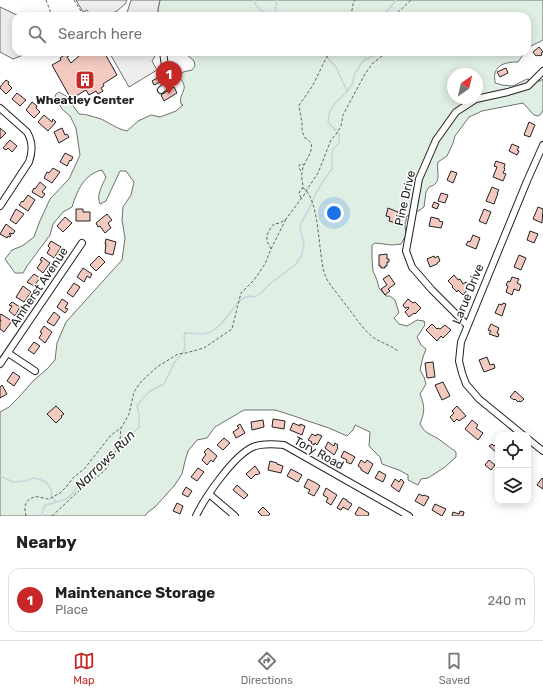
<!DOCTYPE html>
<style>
body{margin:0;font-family:Rubik,sans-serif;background:#f2f2f2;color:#222}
.controls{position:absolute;right:12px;bottom:12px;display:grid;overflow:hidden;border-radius:8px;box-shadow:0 2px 10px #0003}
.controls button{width:36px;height:36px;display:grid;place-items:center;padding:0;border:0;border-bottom:1px solid #e0e0e0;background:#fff;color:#222;font:20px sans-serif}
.compass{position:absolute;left:447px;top:68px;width:36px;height:36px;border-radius:50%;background:#fff;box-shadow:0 2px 10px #0003;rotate:34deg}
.you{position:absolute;left:334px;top:213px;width:14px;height:14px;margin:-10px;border:3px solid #fff;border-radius:50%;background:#1a73e8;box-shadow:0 0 0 6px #1a73e833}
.badge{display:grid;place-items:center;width:26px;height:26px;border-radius:50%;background:#c62828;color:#fff;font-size:13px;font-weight:700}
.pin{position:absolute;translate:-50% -33px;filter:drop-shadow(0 1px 2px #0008)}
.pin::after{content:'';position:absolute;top:21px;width:14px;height:12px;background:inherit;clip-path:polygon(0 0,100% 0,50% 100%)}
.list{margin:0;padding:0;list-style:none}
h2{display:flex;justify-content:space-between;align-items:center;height:52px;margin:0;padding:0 16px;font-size:17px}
h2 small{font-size:13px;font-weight:400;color:#767676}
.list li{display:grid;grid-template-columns:26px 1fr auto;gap:12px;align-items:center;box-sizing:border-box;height:64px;margin:0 8px 8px;padding:0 8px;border:1px solid #e0e0e0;border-radius:12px}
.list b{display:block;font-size:15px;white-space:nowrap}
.list p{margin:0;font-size:13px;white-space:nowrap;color:#767676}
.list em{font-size:13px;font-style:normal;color:#767676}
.icon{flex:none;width:22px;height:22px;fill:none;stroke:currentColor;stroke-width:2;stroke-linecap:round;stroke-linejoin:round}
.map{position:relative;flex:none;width:543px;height:516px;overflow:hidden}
.search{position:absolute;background:#fff;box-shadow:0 2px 10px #0003;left:12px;right:12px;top:12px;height:44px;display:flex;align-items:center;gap:10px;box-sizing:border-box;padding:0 14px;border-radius:12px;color:#767676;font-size:15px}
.sheet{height:124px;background:#fff}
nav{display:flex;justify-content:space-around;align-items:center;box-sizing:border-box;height:56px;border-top:1px solid #e0e0e0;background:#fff;font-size:11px;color:#767676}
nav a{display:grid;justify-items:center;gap:2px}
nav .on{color:#c62828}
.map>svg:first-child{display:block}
</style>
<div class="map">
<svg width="543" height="516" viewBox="0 0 543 516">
<rect width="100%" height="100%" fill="#fff"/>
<g fill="#e0efe3" stroke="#6f6f6f" fill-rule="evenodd">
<path d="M160,0H543V40L529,47L527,49V16H158V9Z"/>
<path d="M184,52H525L518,62C509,62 498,63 495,73C494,76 495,80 495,83L502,85L513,86L527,79L540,81L543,79V110L541,114L538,116L534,115L523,103L482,111L469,117L455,136L453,143L447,156L438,162C436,173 443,183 429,187L426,192L424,207L420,210L407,216L405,225L406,235L401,244L392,245L375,243L372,245V259L373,271L377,280L379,288L386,296H390L395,300L399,313L394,318L399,324L407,326L417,320L424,321L425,325L417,337L421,345L426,349L423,357L420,370L424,377L426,384L420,394C425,407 425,411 420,424C424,432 429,434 437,438C443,442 449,447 456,452V457L445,467L428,478L421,479L418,485L408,480V475L399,470L382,464L380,457L369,446L370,432L355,425L353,430L347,436L329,428L308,421L294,416L275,410H244L215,427L207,438L197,440L188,451L185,461L182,474L174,486L155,507L147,513L145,516H0V412L9,407L19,397L33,381L47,369L55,360L57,343L66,322L122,260L125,238L122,220L123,207L131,195L134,182L126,171H120L106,201L100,204C96,195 102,186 106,177L102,170C84,174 77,191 72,207L63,212L53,224L50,235L27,266L23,273H15L5,259L12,250L22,246L34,237L39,223L50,199L69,179L80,155L76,128L70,116L62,109L55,97L56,94L59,92L66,96L79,114C86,114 94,117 101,119C110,123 117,129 127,131L138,121L151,115L160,117L176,111L183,105L181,104C178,92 191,90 179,77L183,72L192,70L195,66L194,61ZM453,74H477V98H453Z"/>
</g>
<g fill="#ededed" stroke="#6f6f6f">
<path d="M76,0H127L125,4L117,11L105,16H91L87,10L83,12Z"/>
<path d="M131,0H160L158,9V16H126Z"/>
<path d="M0,7L19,16H16V52H31L13,59L0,52Z"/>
<path d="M109,52H157L155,56L152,61L157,70L129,87Z"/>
</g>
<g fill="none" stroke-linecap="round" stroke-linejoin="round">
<g stroke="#c7d3dd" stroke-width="1.5">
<path d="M254,0C254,1 256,6 257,6C259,10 270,17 274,13C277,10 276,4 277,0"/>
<path d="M227,15L238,16"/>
<path d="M383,16L396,0"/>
<path d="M317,52L325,55L336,67L347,91"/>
<path d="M0,476L13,482L25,481L33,478L39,479L46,482L51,489L52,497L56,502"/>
<path d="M42,516L43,510L45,505C62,500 72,501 80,481L90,476L95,469L103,462L108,455L119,445L129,437L139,427V414L137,406L142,399L150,391L164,384L174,363L184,351L185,346L184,335L185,333L204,334L211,332L222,323L239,301L244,298L249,296L255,297L262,292L270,284L296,264L302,254L304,243L300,229L301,223L308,211L316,193L324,180L332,169V155L333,149L339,143V134L328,122L330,110L337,101L346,93L353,83L354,75L361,64L364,60L376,55L378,52"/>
</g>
</g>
<g fill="#f3c9c0" stroke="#222">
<path d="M539,47L543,52L541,53L542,55L539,56L538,55L536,56L533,52Z"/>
<path d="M69,52H75L67,57L71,63L79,56L76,52H104L117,75L103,84L104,86L101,88L103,91L98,94L96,91L89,95L86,90L71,99L52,65L61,60L60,58Z"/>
<path d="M506,68L508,73L500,77L497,72Z"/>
<path d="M159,77L162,81L154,85L152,81Z"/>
<path d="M6,80L9,82L8,84L12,88L6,94L0,88V87Z"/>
<path d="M174,87L177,93L164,101L161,95Z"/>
<path d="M17,93L26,100L20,106L12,99Z"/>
<path d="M32,102L37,106L36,108L40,112L34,118L26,110Z"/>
<path d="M44,115L52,122L53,119L56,122L48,131L38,122Z"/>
<path d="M529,122L535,125L530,137L524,135Z"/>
<path d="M0,128L6,133L0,139Z"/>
<path d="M62,128L65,135L67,134L69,137L59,143L54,132Z"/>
<path d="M10,140L17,146L12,152L8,148L6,150L3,148Z"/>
<path d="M512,144L519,147L517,150L519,151L517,155L509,151Z"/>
<path d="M65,153L73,157L71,161L70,160L67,166L60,162Z"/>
<path d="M496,161L505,164L504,168L505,169L503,173L506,174L503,181L493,177L497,167L494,166Z"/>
<path d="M53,168L60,172L52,183L44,178L47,172L49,173Z"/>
<path d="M451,171L457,173L453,183L447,180Z"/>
<path d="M40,182L46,187L42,192L45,194L42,198L32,192L34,188L35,189Z"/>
<path d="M492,187L499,190L497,193H498L494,204L486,201Z"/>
<path d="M441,193L448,195L445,203L438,201Z"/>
<path d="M28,195L35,200L28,211L19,205L22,201L23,202Z"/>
<path d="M434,202L439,204L437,209L432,207Z"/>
<path d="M538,207L543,209L542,223L533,219Z"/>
<path d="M388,208L398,212L397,214L398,215L396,223L389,221L390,217L386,216Z"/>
<path d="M16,209L24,214L16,224L10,220Z"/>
<path d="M76,209H83V212H90V221H76Z"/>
<path d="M484,209L491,212L486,224L479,221Z"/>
<path d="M107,214L112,220L108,223L111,228L105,233L100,226L98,227L96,223Z"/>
<path d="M65,217L72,223L63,232L57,226Z"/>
<path d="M431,217L439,219V221L443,222L441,228L429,226Z"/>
<path d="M6,224L15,231L13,234L10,233L9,234L11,235L10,237L8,236L7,238L0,234Z"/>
<path d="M530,231L538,234L534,243L527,240Z"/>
<path d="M473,235L480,238L476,249L466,245L468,241L470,242Z"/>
<path d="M106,239L116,242L113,255L105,253L106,244H105Z"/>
<path d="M51,241L61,247L54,258L47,253L50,248L48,246Z"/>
<path d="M387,254V259H389V262H387V266H385V268H381V266H379V255Z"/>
<path d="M519,255L526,258L521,270L514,267Z"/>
<path d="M99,256L105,262L96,271L90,265Z"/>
<path d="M434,256L435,258L438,256L440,261L437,263V264L430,267L427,259Z"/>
<path d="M42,257L50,263L43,273L37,268L42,261L40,260Z"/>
<path d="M83,268L92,274L90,278L87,276L84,282L77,277Z"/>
<path d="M34,274L40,278L34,286L27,282Z"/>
<path d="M389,275L395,284L388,289L390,291L385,295L381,289L387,285L383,279Z"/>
<path d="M454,275L458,280L460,279L463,284L466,282L469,286L467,288L468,289L463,295L458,290L457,292L452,287L453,286L448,281Z"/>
<path d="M512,277L519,279L517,283L521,285L519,291L514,289L512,295L506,292L508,286L506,285L508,281L510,282Z"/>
<path d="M74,283L80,287L73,297L67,293Z"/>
<path d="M23,286L31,292L24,302L16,297Z"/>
<path d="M62,299L68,303L65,308L68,309L65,313L57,307Z"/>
<path d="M408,299L413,303L415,302L421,308L415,314L414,313L409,317L405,312L409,308L408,307L407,308H405L403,305Z"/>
<path d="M12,302L20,307L15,316L9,311L12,306L9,305Z"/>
<path d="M503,303L506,304L502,316L495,313L499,304L502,305Z"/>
<path d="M54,312L60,317L54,326L47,322Z"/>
<path d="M1,314L12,321L4,332L0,329V322L1,320H0V315Z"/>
<path d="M432,324L437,329L438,328L440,329L445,325L451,330L443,338L441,336L437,341L426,330Z"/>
<path d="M491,324L499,328L497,333L499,334L498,337L489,334L491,331L488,330Z"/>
<path d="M44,326L52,332L45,343L39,338L42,333L40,332Z"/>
<path d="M34,342L40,346L34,354L28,350Z"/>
<path d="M487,357L490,365L494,364L495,368L484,372L479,360Z"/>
<path d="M433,362L435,377L427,378L425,363Z"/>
<path d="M13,372L20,377L14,386L7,381Z"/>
<path d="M443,382L450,396L442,400L435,385Z"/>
<path d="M2,385L7,394L0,398V387Z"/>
<path d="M515,391L524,399L521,402L519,401L518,402L515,399L514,400L510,397Z"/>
<path d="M56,406L64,414L61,416L62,417L56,423L47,414Z"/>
<path d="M457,406L466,416L459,421L457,419L454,422L450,417L454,413L452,411Z"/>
<path d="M273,419L285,421L284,429L272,427Z"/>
<path d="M263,420L264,427L252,430L251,422Z"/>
<path d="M472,420L478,425L476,428L483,433L478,440L465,429Z"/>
<path d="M293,423L300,426V424L305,426L302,435L290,430Z"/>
<path d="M240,424L245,433L236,438L233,432L239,428L237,426Z"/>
<path d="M312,434L316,436L317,434L322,436L317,445L315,443L314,445L311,443L312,442L308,440Z"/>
<path d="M224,438L230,443L223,450L217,445Z"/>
<path d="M328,442L334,446L335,443L338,445L337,447L338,448L334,455L325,448Z"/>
<path d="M492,444L494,446L496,444L498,445V454L489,446Z"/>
<path d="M208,448L217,456L213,462L211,460L207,465L202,460L206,454L204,452Z"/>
<path d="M344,451L355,457L351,464L346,462L347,460L341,457Z"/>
<path d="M361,460L365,463L367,460L373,464L368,474L361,470V468L358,466Z"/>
<path d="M489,460L495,465L491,470L485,465Z"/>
<path d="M270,461L277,463V464L283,466L281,473L268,470Z"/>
<path d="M255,466L260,473L257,475L256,474L251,479L246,474Z"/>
<path d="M198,468L204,472L197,481L191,477Z"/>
<path d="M291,469L302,475L298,482L287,476Z"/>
<path d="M379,471L386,475L383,482L375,478Z"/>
<path d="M542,478L543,479V489L537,485Z"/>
<path d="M308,479L316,483L320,486L314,496L308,493L310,490L304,487Z"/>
<path d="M395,479L399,482L401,479L404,482L399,492L391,486Z"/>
<path d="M237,485L248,495L244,499L233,490Z"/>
<path d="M186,487L192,491L188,497L182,494Z"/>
<path d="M326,488L337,495L331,505L326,502L328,498L323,495Z"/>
<path d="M419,494L423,496L424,495L429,497L424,506L415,501Z"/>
<path d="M343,498L347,500V501L352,504L348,510L343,507L341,510L337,508Z"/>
<path d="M177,503L183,506L180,514L173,511Z"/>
<path d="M435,504L446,509L442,516L432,510Z"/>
<path d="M263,507L270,514L268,516H262L258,512Z"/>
<path d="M359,507L369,513L368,516H358L355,514Z"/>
<path d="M460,511L464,512L463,516H452L453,512L459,514Z"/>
</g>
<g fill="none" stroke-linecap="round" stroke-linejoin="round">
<g stroke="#222" stroke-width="8">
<g id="minor">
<path d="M161,90L169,83L170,77L165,66L163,52"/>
<path d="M0,108L27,132C33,142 33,151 29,162L0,206"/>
<path d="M467,325L432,290L412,267L406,251L419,179L436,140L456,112L476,99L508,92L528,86L543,71"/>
<path d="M8,353L35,371"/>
<path d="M0,364L82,243"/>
<path d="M523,435L479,399L466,384L462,373L459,361L461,342L527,181L543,145"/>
<path d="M528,439L543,451"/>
<path d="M209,494L235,516"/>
<path d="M196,516C205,497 234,455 253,447C262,443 274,444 284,445L409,516"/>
</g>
</g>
<g stroke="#646464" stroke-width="1" stroke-dasharray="3 2" stroke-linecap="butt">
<path d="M46,0L52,16"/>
<path d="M74,0L84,16"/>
<path d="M351,16L353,4L355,0"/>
<path d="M394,16L411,0"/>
<path d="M301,171L300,170L299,166L300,164H302L304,165"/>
<path d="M303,188C320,198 318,256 325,275C328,283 334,289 339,296C345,304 351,311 357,320C362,326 367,333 374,338C382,343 390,345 398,351"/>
<path d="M301,198L299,193L301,189L303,188C303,183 301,177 302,172C303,160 321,146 305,138L302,131V123L299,105C305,97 311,89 315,81C320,71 324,61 330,52"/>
<path d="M271,249L286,219"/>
<path d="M26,516C24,508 24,499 35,497C39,496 45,499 49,499L60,493L67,486L73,478L85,468L111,435L121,428L123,425L129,414L134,392L140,383L145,378L157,367L178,354L186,353L204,348L232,329L241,293L254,280L265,264L271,249L267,241V235L270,229L274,224L280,223L286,219L304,195L308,188L318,173L331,140L337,133L341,126L343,115L365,74L373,63L382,56L385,52"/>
<path d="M52,516L83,487L97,477L106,469L118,447L120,440L121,428"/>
</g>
<use href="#minor" stroke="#fff" stroke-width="6"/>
</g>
<defs>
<g id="building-square" transform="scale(1)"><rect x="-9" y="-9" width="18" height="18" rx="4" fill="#c62828" stroke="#fff"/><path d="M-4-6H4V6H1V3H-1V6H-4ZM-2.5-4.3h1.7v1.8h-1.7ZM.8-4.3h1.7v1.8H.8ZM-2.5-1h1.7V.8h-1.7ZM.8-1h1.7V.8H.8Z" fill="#fff"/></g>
</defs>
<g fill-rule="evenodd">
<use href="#building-square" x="85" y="80"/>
</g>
<g text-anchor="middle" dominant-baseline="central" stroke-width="3" stroke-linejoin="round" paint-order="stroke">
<g font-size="12" font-weight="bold" fill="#222" stroke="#fff">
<text x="85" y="100">Wheatley Center</text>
</g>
<g font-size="12" fill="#222" stroke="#fff">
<text transform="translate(405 198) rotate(-77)">Pine Drive</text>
<text transform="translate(39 287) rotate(-56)">Amherst Avenue</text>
<text transform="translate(468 294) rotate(-68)">Larue Drive</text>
<text transform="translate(319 453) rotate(29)">Tory Road</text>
</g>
<g font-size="13" font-style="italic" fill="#222" stroke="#fff">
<text transform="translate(105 460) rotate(-45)">Narrows Run</text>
</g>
</g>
</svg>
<div class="controls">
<button><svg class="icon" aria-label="locate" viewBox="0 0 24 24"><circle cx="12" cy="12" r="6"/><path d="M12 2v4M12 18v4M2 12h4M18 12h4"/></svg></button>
<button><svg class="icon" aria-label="layers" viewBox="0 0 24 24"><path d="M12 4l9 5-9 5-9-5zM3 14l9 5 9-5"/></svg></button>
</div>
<svg class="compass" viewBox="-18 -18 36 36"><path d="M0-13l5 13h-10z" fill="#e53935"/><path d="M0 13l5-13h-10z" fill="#767676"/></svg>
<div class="you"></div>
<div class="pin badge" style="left:169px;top:94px">1</div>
<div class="search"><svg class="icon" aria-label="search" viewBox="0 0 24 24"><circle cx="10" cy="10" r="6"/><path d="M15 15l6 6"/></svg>Search here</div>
</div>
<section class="sheet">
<h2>Nearby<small></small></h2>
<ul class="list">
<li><span class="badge">1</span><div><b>Maintenance Storage</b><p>Place</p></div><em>240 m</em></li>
</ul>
</section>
<nav>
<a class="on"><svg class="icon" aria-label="map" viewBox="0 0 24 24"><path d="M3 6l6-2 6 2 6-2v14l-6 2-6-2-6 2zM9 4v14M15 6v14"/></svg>Map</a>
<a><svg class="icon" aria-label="directions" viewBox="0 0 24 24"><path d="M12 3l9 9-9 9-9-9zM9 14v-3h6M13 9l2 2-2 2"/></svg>Directions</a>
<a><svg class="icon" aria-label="saved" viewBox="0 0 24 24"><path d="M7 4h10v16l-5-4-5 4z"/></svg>Saved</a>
</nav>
